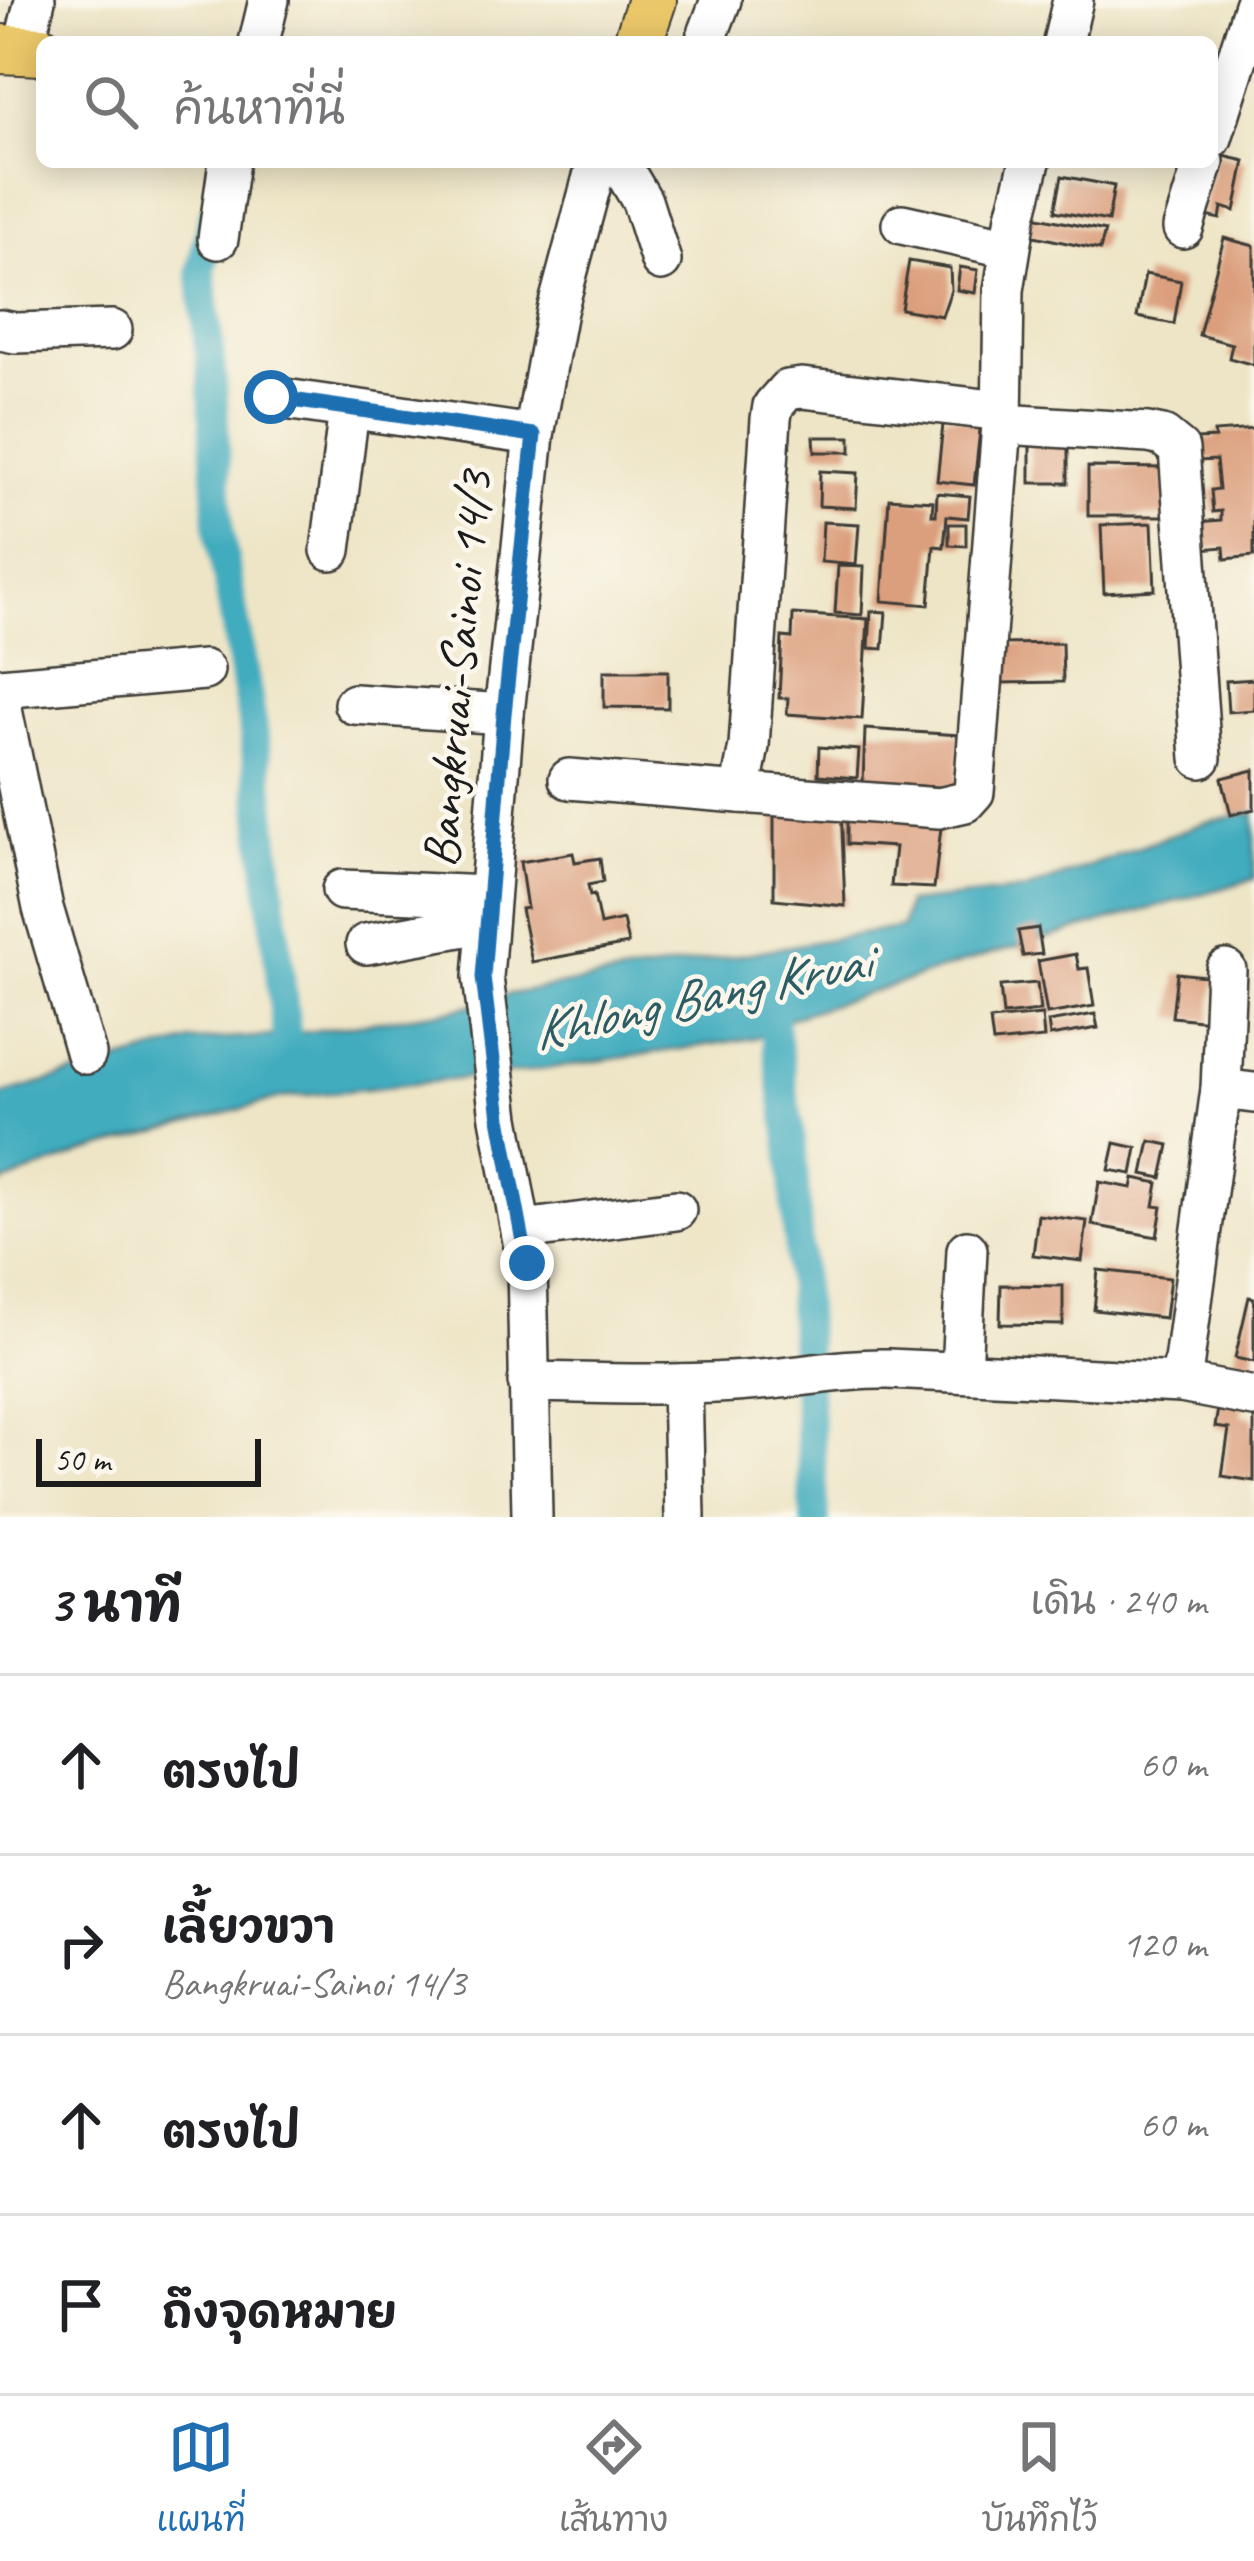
<!DOCTYPE html>
<html lang="th">
<meta charset="utf-8">
<style>
body{margin:0;font-family:Caveat,"Playpen Sans Thai",sans-serif;background:#f6f6f6;color:#202124}
.scale{position:absolute;left:36px;bottom:30px;width:225px;box-sizing:border-box;padding-left:12px;border:6px solid #1c1c1c;border-top:0;font-size:33px;line-height:42px;white-space:nowrap;color:#1c1c1c;-webkit-text-stroke:9px #fbf7ec;paint-order:stroke}
.stop{position:absolute;width:36px;height:36px;margin:-27px;border:9px solid #1f6fb2;border-radius:50%;background:#fff}
.stop.end{background:#1f6fb2;border-color:#fff;box-shadow:0 3px 12px #0008}
.list{margin:0;padding:0;list-style:none}
h2{display:flex;justify-content:space-between;align-items:center;height:156px;margin:0;padding:0 48px;font-size:51px}
h2 small{font-size:39px;font-weight:400;color:#757577}
.list li{display:grid;grid-template-columns:78px 1fr auto;gap:36px;align-items:center;box-sizing:border-box;height:180px;padding:0 48px;border-top:3px solid #e0e0e0}
.list b{display:block;font-size:45px;white-space:nowrap}
.list p{margin:0;font-size:39px;white-space:nowrap;color:#757577}
.list em{font-size:39px;font-style:normal;color:#757577}
.icon{flex:none;width:66px;height:66px;fill:none;stroke:currentColor;stroke-width:2;stroke-linecap:round;stroke-linejoin:round}
.map{position:relative;flex:none;width:1254px;height:1517px;overflow:hidden}
.search{position:absolute;background:#fff;box-shadow:0 6px 30px #0003;left:36px;right:36px;top:36px;height:132px;display:flex;align-items:center;gap:30px;box-sizing:border-box;padding:0 42px;border-radius:18px;color:#757577;font-size:45px}
.sheet{height:876px;background:#fff}
nav{display:flex;justify-content:space-around;align-items:center;box-sizing:border-box;height:168px;border-top:3px solid #e0e0e0;background:#fff;font-size:33px;color:#757577}
nav a{display:grid;justify-items:center;gap:6px}
nav .on{color:#1f6fb2}
.map>svg:first-child{display:block}
</style>
<div class="map">
<svg width="1254" height="1517" viewBox="0 0 1254 1517">
<rect width="100%" height="100%" fill="#fbf7ec"/>
<filter id="ink" filterUnits="userSpaceOnUse"><feTurbulence type="fractalNoise" baseFrequency=".00833" numOctaves="2"/><feDisplacementMap in="SourceGraphic" scale="24" xChannelSelector="R" yChannelSelector="G"/><feConvolveMatrix kernelMatrix="1 2 1 2 8 2 1 2 1" color-interpolation-filters="sRGB"/></filter>
<filter id="wash" filterUnits="userSpaceOnUse"><feTurbulence type="fractalNoise" baseFrequency=".004" numOctaves="4" result="noise"/><feDisplacementMap in="SourceGraphic" scale="48" xChannelSelector="R" yChannelSelector="G"/><feGaussianBlur stdDeviation="2.7" result="paint"/><feColorMatrix in="noise" values="0 0 0 0 0 0 0 0 0 0 0 0 0 0 0 0 0 1.4 0 .05"/><feComposite in="paint" operator="in"/></filter>
<g filter="url(#wash)">
<rect width="100%" height="100%" fill="#eee5c6"/>
<path fill="#40acbe" stroke="#2e646d" stroke-width="3" d="M1254,812V879L984,956L793,1017L755,1038L524,1072L281,1098L82,1153L0,1184V1095L191,1041L286,1035L453,1010L510,994L902,927L907,903L1026,890L1203,823Z"/>
<g fill="none" stroke-linecap="round" stroke-linejoin="round">
<g stroke="#40acbe" stroke-width="30">
<path d="M213,216L201,270L212,378L219,530L253,727L290,1067"/>
<path d="M769,993L792,1148L815,1517"/>
</g>
</g>
<g id="blocks">
<g fill="#db9f7d">
<path d="M1215,154L1245,161L1235,211L1222,207L1220,219L1202,215Z"/>
<path d="M1062,176L1114,186L1108,221L1055,211Z"/>
<path d="M1029,215L1105,231L1100,250L1025,234Z"/>
<path d="M1224,238L1254,246V365L1229,358L1232,344L1199,335Z"/>
<path d="M909,261L950,268L951,290L942,316L901,309Z"/>
<path d="M960,267L978,270L975,293L957,290Z"/>
<path d="M1145,274L1181,281L1174,324L1137,317Z"/>
<path d="M944,415L981,421L974,485L937,481Z"/>
<path d="M1254,429V556L1225,559L1224,547L1201,549L1198,522L1221,520V511L1213,512L1211,490L1219,489L1216,460L1198,461L1197,439L1215,438L1214,432Z"/>
<rect x="1030" y="433" width="38" height="50"/>
<path d="M814,437H851V452H815Z"/>
<path d="M1088,467L1166,468V516H1088Z"/>
<path d="M820,471L858,473L856,508L819,506Z"/>
<path d="M937,493L970,496L968,518L947,516L944,547L934,546L929,605L882,601L889,498L933,501L932,515H936Z"/>
<path d="M823,522L859,524L856,565L821,562Z"/>
<path d="M1152,523L1155,590L1104,593L1101,525Z"/>
<path d="M949,524H966V546L949,545Z"/>
<path d="M838,566L864,567L862,615L835,613Z"/>
<path d="M871,611L886,612L883,649L869,648Z"/>
<path d="M793,614L868,619L862,719L787,714L788,698H779L782,637L792,638Z"/>
<path d="M1062,643L1063,682L997,683L996,644Z"/>
<path d="M604,671H668V708L604,707Z"/>
<path d="M1254,679V710L1228,712L1226,681Z"/>
<path d="M865,729L960,735L957,788L863,783Z"/>
<path d="M819,747L859,750L857,778L818,775Z"/>
<path d="M1254,770V809L1231,815L1222,778Z"/>
<path d="M774,800L841,805L845,906L774,899Z"/>
<path d="M847,805L943,810L934,888L891,886L895,847L847,844Z"/>
<path d="M573,853L575,862L600,858L603,882L588,885L590,896L594,895L600,925L623,920L628,944L532,962L521,909L527,908L520,862Z"/>
<path d="M1038,928L1042,954L1023,956L1018,931Z"/>
<path d="M1076,954L1079,969L1088,968L1094,1006L1047,1014L1038,961Z"/>
<path d="M1177,973L1215,977L1210,1021L1172,1017Z"/>
<path d="M1037,983L1040,1011L1003,1015L1000,986Z"/>
<path d="M1095,1014L1098,1028L1050,1036L1048,1022Z"/>
<path d="M1042,1015L1044,1038L993,1043L990,1020Z"/>
<path d="M1150,1141L1169,1145L1162,1178L1143,1174Z"/>
<path d="M1115,1143L1137,1148L1132,1174L1109,1170Z"/>
<path d="M1134,1178L1158,1183L1154,1206L1162,1207L1157,1237L1092,1225L1099,1182L1132,1188Z"/>
<path d="M1038,1215L1087,1221L1082,1261L1033,1255Z"/>
<path d="M1098,1270L1170,1278L1165,1318L1094,1310Z"/>
<path d="M1001,1285L1063,1286V1325L1000,1324Z"/>
<path d="M1249,1297L1254,1298V1362L1235,1358Z"/>
<path d="M1219,1402L1243,1405L1242,1415L1254,1417V1481L1222,1476L1229,1429L1215,1427Z"/>
</g>
</g>
</g>
<g filter="url(#ink)">
<use href="#blocks" fill-opacity="0" stroke="#3c3a36" stroke-width="3"/>
<g fill="none" stroke-linecap="round" stroke-linejoin="round">
<g stroke="#3c3a36" stroke-width="44">
<g id="minor">
<path d="M259,42L269,0"/>
<path d="M705,42L721,0"/>
<path d="M1063,42L1073,0"/>
<path d="M23,50L35,0"/>
<path d="M1212,138L1254,5"/>
<path d="M619,162L642,201L661,261"/>
<path d="M902,224L1010,248"/>
<path d="M1183,228L1204,162"/>
<path d="M218,239L229,162"/>
<path d="M0,330L16,333L112,330"/>
<path d="M271,397L534,435"/>
<path d="M1002,424L1148,433L1163,436L1179,449L1201,758"/>
<path d="M331,550L349,410"/>
<path d="M0,688L204,670"/>
<path d="M0,700L43,908L86,1054"/>
<path d="M354,704L504,714"/>
<path d="M569,779L740,793L749,746L771,419L773,406L787,390L802,388L1002,411"/>
<path d="M740,793L939,808L965,802L974,792L1002,424L1004,290L1016,216L1030,162"/>
<path d="M342,890L489,896"/>
<path d="M366,944L487,922"/>
<path d="M1221,1089L1226,970"/>
<path d="M523,1230L676,1210"/>
<path d="M961,1372L967,1250"/>
<path d="M528,1382C604,1383 682,1387 759,1380C803,1377 843,1368 888,1369L1181,1383L1254,1397"/>
<path d="M1181,1383L1221,1089L1254,1093"/>
<path d="M682,1384L685,1517"/>
<path d="M532,1517L527,1263L500,1118L483,977L504,714L534,435L557,311L597,162"/>
</g>
</g>
<g stroke="#3c3a36" stroke-width="52">
<g id="major">
<path d="M638,42L652,0"/>
<path d="M0,49L42,51"/>
</g>
</g>
<use href="#minor" stroke="#fff" stroke-width="39"/>
<use href="#major" stroke="#eac769" stroke-width="48"/>
</g>
</g>
<g fill="none" stroke-linecap="round" stroke-linejoin="round" filter="url(#ink)">
<path stroke="#1f6fb2" stroke-width="15" d="M271,397L534,435L504,714L483,977L500,1118L527,1263"/>
</g>
<g text-anchor="middle" dominant-baseline="central" stroke-width="9" stroke-linejoin="round" paint-order="stroke">
<g font-size="51" fill="#1c1c1c" stroke="#fbf7ec">
<text transform="translate(457 669) rotate(-85)">Bangkruai-Sainoi 14/3</text>
</g>
<g font-size="54" font-style="italic" fill="#2c5d65" stroke="#fbf7ec">
<text transform="translate(701 996) rotate(-12)">Khlong Bang Kruai</text>
</g>
</g>
</svg>
<div class="scale">50 m</div>
<div class="stop" style="left:271px;top:397px"></div>
<div class="stop end" style="left:527px;top:1263px"></div>
<div class="search"><svg class="icon" aria-label="search" viewBox="0 0 24 24"><circle cx="10" cy="10" r="6"/><path d="M15 15l6 6"/></svg>ค้นหาที่นี่</div>
</div>
<section class="sheet">
<h2>3 นาที<small>เดิน · 240 m</small></h2>
<ul class="list">
<li><svg class="icon" aria-label="ahead" viewBox="0 0 24 24"><path d="M12 20V5M6 11l6-6 6 6"/></svg><div><b>ตรงไป</b></div><em>60 m</em></li>
<li><svg class="icon" aria-label="right" viewBox="0 0 24 24"><path d="M7 20v-9h11M14 6l5 5-5 5"/></svg><div><b>เลี้ยวขวา</b><p>Bangkruai-Sainoi 14/3</p></div><em>120 m</em></li>
<li><svg class="icon" aria-label="ahead" viewBox="0 0 24 24"><path d="M12 20V5M6 11l6-6 6 6"/></svg><div><b>ตรงไป</b></div><em>60 m</em></li>
<li><svg class="icon" aria-label="arrive" viewBox="0 0 24 24"><path d="M6 21V4h12l-3 4 3 4H6"/></svg><div><b>ถึงจุดหมาย</b></div></li>
</ul>
</section>
<nav>
<a class="on"><svg class="icon" aria-label="map" viewBox="0 0 24 24"><path d="M3 6l6-2 6 2 6-2v14l-6 2-6-2-6 2zM9 4v14M15 6v14"/></svg>แผนที่</a>
<a><svg class="icon" aria-label="directions" viewBox="0 0 24 24"><path d="M12 3l9 9-9 9-9-9zM9 14v-3h6M13 9l2 2-2 2"/></svg>เส้นทาง</a>
<a><svg class="icon" aria-label="saved" viewBox="0 0 24 24"><path d="M7 4h10v16l-5-4-5 4z"/></svg>บันทึกไว้</a>
</nav>
